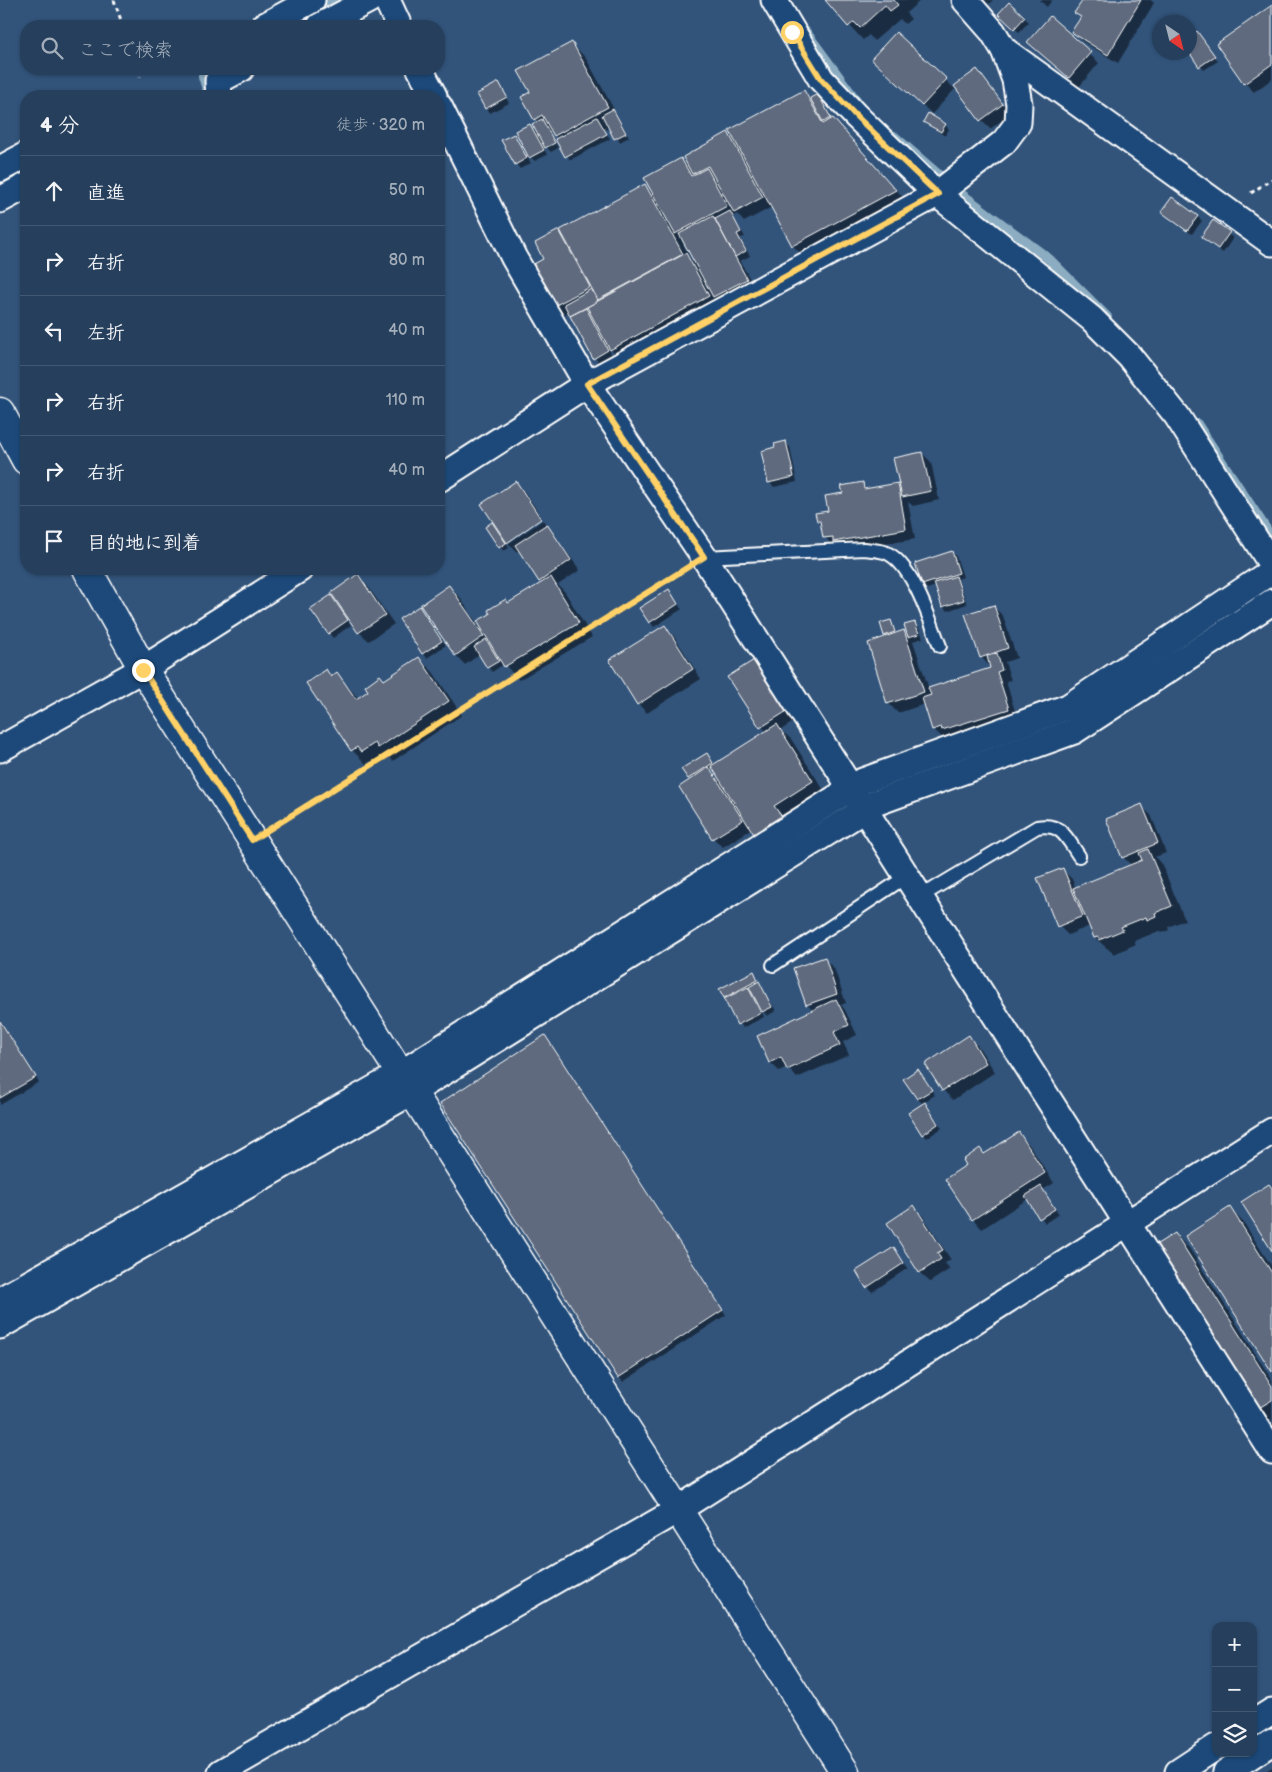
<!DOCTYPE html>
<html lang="ja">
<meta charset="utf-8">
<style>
body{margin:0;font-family:"Balsamiq Sans","Klee One",sans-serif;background:#324a65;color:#f1f3f6}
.controls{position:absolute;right:15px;bottom:15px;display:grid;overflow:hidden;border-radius:10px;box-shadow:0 1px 4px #0004}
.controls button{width:45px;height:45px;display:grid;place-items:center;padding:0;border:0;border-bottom:1px solid #425872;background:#263f5c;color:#f1f3f6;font:25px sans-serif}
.compass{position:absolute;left:1152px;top:15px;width:45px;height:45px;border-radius:50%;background:#263f5c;box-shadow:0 1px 4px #0004;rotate:145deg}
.stop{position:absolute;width:15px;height:15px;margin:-11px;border:4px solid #ffd166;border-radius:50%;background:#fff}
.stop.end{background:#ffd166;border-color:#fff;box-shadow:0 1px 5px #0008}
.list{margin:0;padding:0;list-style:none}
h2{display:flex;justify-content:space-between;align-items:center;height:65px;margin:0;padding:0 20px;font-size:21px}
h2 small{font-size:16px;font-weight:400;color:#a4afbb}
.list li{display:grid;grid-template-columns:32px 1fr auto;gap:15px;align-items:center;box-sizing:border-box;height:70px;padding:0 20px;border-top:1px solid #425872}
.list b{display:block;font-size:19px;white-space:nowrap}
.list em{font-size:16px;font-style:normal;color:#a4afbb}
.icon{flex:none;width:28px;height:28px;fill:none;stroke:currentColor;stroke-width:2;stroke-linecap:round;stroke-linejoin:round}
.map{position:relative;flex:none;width:1272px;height:1772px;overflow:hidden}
.search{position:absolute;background:#263f5c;box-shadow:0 1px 4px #0004;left:20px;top:20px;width:425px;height:55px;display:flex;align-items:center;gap:12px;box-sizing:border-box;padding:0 18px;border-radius:20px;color:#a4afbb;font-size:19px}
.panel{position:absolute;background:#263f5c;box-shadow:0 1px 4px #0004;left:20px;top:90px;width:425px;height:485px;border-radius:20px}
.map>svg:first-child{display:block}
</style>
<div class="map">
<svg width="1272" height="1772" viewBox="0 0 1272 1772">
<rect width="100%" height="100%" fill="#32547b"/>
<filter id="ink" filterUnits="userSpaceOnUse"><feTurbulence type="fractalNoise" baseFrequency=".02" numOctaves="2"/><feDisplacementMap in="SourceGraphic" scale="10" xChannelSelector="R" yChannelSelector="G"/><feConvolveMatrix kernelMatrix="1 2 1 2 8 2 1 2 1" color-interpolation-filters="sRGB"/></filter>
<g filter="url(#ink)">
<g fill="#0007" fill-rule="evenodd">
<path d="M826,0H921L906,13L911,19L905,24L900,19L874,41L869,35L863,40Z"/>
<path d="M984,0H993L989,4Z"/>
<path d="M1039,0H1052L1047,7Z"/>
<path d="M1084,0H1151L1154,3L1118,63L1082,41L1073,32L1081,18L1076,13Z"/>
<path d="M1009,4L1029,22L1019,32L1004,19Z"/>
<path d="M1272,6V79L1254,92L1245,83Z"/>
<path d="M1050,18L1099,63L1079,87L1038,51Z"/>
<path d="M1197,33L1218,61L1204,70L1190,51V38Z"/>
<path d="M896,34L955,89L932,114L882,68Z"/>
<path d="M572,44L586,58L629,137L620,142L610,127L605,130L610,139L570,160L552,131L550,132L558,148L551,152L542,143L547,155L535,161L530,157L529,125L538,134V122L535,119L531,93Z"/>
<path d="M977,71L1011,114L990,129L981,120Z"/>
<path d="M500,87L509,103L490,113L486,109Z"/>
<path d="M804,92L811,99L818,96L822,100L833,121L914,209L811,264L793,246L772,207L744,222L737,214L733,217L745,237L740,238L750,256L740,261L755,288L625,363L608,347L612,355L598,362L569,312L564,315L555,305L545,260L558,232L566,240L645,185L654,195L681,159L689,167L728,133L736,142ZM681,239L686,244L696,265L691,260Z"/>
<path d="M924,122L945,125L949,129L945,136Z"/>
<path d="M514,136L531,163L520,169L516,164Z"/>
<path d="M1167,216L1198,217L1202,221L1192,234Z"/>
<path d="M1213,222L1233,238L1223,253L1202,237Z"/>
<path d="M785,442L790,447L797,482L774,487L769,482Z"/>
<path d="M922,453L931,462L939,500L913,506L908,502L915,539L844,551L834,547L825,537L822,525L818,521L844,494L862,484L868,490L898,485L901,488Z"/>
<path d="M515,482L525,492L542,518L507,541L509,543L543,520L580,570L558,585L565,592L592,637L519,680L504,664L492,672L480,654L465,665L456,655L449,587L459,596L480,628L509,604L543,584L519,550L517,552L505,540L509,548L504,551L500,547L492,524L498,528Z"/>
<path d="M952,552L956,556L963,577L958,579L967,604L947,611L943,606L936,586L927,589L923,584Z"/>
<path d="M358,576L367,585L394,624L369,641L359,632L341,605L339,606L351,625L333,638L329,633L331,596L339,605Z"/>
<path d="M669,591L682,609L654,627L641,609Z"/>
<path d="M993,606L1003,616L1017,658L1005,662L1011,680L1006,681L1017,718L952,739L950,736L943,738L933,729L925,704L898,713L889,704L869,644L888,637L886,635L891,622L897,634L904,632L910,638L906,626L915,623L919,628L923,638L913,641L929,689L992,669L981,657Z"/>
<path d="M419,607L446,645L427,658L423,653Z"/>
<path d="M664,627L674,636L701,679L647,713L638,704Z"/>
<path d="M419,658L433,672L462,715L393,761L389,757L376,766L371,761L366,764L352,750L326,671L333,677L337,674L359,699Z"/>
<path d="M754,662L763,671L795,721L781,730L791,739L827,795L787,820L752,829L723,847L713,838L691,780L683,769L707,754L715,765L766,732L729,677ZM714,769L720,779L719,780L711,771Z"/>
<path d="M1141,806L1151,815L1166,853L1155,857L1162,865L1185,920L1168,927L1169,930L1162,933L1159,931L1134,941L1136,944L1114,954L1095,938L1090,926L1068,935L1059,926L1062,869L1072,879L1076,889L1131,865L1123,857Z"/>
<path d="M824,959L834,968L846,1003L841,1005L845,1010L857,1035L843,1042L849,1055L797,1078L787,1067L779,1071L770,1062L813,1011L807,1004Z"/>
<path d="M753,973L776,1011L767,1016L761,1009L764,1017L743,1028L725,997Z"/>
<path d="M0,1020L39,1082L0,1105Z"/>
<path d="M969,1037L978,1046L995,1072L953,1100L943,1090Z"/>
<path d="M549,1041L726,1315L623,1382L619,1377Z"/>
<path d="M918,1070L935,1095L922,1103L918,1099Z"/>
<path d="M925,1104L942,1128L927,1138L923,1134Z"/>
<path d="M1018,1134L1028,1143L1054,1183L1043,1190L1059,1214L1045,1223L1028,1199L982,1229L973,1219L968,1166L980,1150L985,1155Z"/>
<path d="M914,1207L923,1216L951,1260L945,1263L950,1269L930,1282L920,1273L888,1223Z"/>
<path d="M1230,1209L1244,1223L1272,1267V1370Z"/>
<path d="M1175,1234L1189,1248L1272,1380V1422L1258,1408Z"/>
<path d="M894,1249L908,1268L872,1292L857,1272Z"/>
<path d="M1272,1767V1772H1264Z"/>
</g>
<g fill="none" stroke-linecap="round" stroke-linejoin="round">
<g stroke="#8cadc1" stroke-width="10">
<path d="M290,26L336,0"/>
<path d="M805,31L856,100"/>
<path d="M209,96L203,76L216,69"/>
<path d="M895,137L940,176"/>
<path d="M0,183L17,174"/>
<path d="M964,196L1049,259L1107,317"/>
<path d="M1197,424L1272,538"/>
<path d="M1212,626L1270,588"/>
</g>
</g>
<g fill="#5e6b7e" stroke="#fff">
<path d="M825,0H894L898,5L890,11L885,5L860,28L854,22L848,27Z"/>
<path d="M1083,0H1141L1108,55L1071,32L1081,17L1074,13Z"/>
<path d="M1009,2L1025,17L1014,29L998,14Z"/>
<path d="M1272,5V64L1244,84L1216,44Z"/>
<path d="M1050,16L1091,52L1069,78L1027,42Z"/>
<path d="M1197,31L1215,56L1199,67L1189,52L1190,37Z"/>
<path d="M896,32L947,79L922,106L871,59Z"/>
<path d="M572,42L608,107L554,136L542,115L534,120L521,97L530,92L518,71Z"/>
<path d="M977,69L1003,104L980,121L954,86Z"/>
<path d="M499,82L507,97L485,109L477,94Z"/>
<path d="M804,90L823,124L833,118L896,190L792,246L729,130Z"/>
<path d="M159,91L161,96H145Z"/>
<path d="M818,94L831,118L823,122L810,98Z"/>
<path d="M613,109L626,133L614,139L602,115Z"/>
<path d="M928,113L946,124L941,132L923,122Z"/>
<path d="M597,117L607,134L565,157L555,139Z"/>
<path d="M542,119L555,143L545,148L532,124Z"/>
<path d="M530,124L544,150L529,158L515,131Z"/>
<path d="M728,132L763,197L734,213L708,166L692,174L683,157Z"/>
<path d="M514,134L527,158L515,165L501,140Z"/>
<path d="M681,158L691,176L707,168L727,206L675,234L644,178Z"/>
<path d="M645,184L683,254L598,300L560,230Z"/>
<path d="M1172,197L1198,216L1187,231L1161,212Z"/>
<path d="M730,211L741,232L737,234L746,251L735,257L715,219Z"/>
<path d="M713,216L747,279L713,297L679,234Z"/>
<path d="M1213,220L1230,232L1218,249L1201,237Z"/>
<path d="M559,230L590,287L554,306L532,265L543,259L535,243Z"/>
<path d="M686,253L709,296L610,350L587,307Z"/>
<path d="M591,289L598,301L570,316L564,304Z"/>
<path d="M586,308L608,350L593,359L570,316Z"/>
<path d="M786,441L794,477L768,483L761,451L775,447L774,444Z"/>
<path d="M922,452L931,491L902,497L893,458Z"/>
<path d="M516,481L541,519L507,543L481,504Z"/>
<path d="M863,482L864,489L898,483L906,529L833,542V537L823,538L820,521H817L815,513L828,511L825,496L843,493L841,486Z"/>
<path d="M492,522L506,543L499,548L485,527Z"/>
<path d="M547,524L571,560L539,582L515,545Z"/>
<path d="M952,551L959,573L922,585L915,563Z"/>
<path d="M358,574L385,615L358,633L331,593Z"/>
<path d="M956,576L964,600L942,607L934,583Z"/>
<path d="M551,577L579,623L504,667L477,621L490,614L488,610L506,599L508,603Z"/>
<path d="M449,585L484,636L455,656L420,605Z"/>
<path d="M669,589L678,604L649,623L639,608Z"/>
<path d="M331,595L348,620L328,634L310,609Z"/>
<path d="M994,605L1008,648L980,658L965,614Z"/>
<path d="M419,606L442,641L422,654L399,619Z"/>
<path d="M891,620L895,632L884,636L880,623Z"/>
<path d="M915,622L919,634L908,637L904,625Z"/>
<path d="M665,625L693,669L637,705L609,660Z"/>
<path d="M904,630L924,692L887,704L868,643Z"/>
<path d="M486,639L499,661L487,668L474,647Z"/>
<path d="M997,653L1002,670L997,672L1009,709L942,730L941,727L932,730L922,698L931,695L928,688L990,668L987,656Z"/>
<path d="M419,657L449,701L378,748L375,743L361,752L357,747L351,751L306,683L326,669L331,677L337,672L356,699L368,691L365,686L380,675L384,680Z"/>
<path d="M754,660L787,711L760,728L727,677Z"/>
<path d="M777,724L813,781L774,806L783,818L755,836L711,766Z"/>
<path d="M707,753L713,763L688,779L681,769Z"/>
<path d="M709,767L743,820L712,839L679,787Z"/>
<path d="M1142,804L1158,843L1122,858L1106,819Z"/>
<path d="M1148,849L1172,906L1155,913L1156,916L1147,920L1146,917L1121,927L1123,930L1099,940L1098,937L1094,938L1073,888L1142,860L1139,853Z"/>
<path d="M1063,868L1083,916L1057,927L1037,878Z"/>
<path d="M825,957L837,994L806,1005L793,968Z"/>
<path d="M754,971L758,980L724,998L719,989Z"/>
<path d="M759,981L772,1007L762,1012L749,987Z"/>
<path d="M748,987L761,1013L737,1025L724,999Z"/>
<path d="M836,999L849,1025L834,1032L840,1045L787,1070L781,1057L769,1063L757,1036Z"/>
<path d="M0,1021L36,1077L0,1098Z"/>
<path d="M545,1035L723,1310L618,1378L440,1103Z"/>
<path d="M969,1035L986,1063L942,1091L925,1064Z"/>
<path d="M918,1069L932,1090L917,1099L903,1079Z"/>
<path d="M925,1102L938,1124L922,1135L908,1113Z"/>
<path d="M1019,1132L1045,1173L972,1220L945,1179L966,1165L963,1160L980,1148L984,1154Z"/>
<path d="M1269,1184L1272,1188V1251L1241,1202Z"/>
<path d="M1041,1186L1055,1209L1039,1219L1025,1196Z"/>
<path d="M914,1205L943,1250L937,1253L941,1259L919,1273L887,1223Z"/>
<path d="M1230,1207L1272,1273V1372L1185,1236Z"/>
<path d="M1175,1233L1272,1386V1400L1257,1409L1154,1246Z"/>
<path d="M894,1247L904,1263L866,1288L856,1271Z"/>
</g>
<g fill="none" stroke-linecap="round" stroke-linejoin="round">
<g stroke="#fff" stroke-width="16">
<g id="lane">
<path d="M704,557L864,549C871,550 881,550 887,553C913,565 930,621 940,646"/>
<path d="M920,897L1037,827C1062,823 1066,837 1079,856"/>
<path d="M773,965L907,876"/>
</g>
</g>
<g stroke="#fff" stroke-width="29">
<g id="street">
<path d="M387,0L399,26"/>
<path d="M774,0L821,79L856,116L937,194L1092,319L1129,356L1177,416L1272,565"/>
<path d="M264,26L312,0"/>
<path d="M320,26L369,0"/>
<path d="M1004,50L1272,243"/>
<path d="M420,69L434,96"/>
<path d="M219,96L218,81L241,69"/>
<path d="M439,106L514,258L587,384L704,557L1272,1451"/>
<path d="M0,169L26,155"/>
<path d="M0,200L26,186"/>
<path d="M439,479L587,384L937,194L1004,142L1018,123L1019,104L1015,80L1004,50L993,32L965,0"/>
<path d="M0,749L143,669L300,569"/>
<path d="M0,1300L400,1074L863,781L1068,707L1272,571"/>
<path d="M0,1326L412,1092L875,803L1074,731L1272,602"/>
<path d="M1253,1723L1272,1711"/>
<path d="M221,1772L678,1510L1272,1131"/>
<path d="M1178,1772L1216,1747"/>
<path d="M1226,1772L1272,1742"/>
</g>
</g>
<g stroke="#fff" stroke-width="31">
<g id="secondary">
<path d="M0,412L26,460"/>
<path d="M87,569L143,669L845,1772"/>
</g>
</g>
<g stroke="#fff" stroke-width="3" stroke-dasharray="4 4" stroke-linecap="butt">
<path d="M114,0L123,26"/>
<path d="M137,69L140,77"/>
<path d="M1251,193L1272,179"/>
<path d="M277,824L681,572"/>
</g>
<use href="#lane" stroke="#1f4a7a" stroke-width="12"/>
<use href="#street" stroke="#1f4a7a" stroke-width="25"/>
<use href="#secondary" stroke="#1f4a7a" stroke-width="28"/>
</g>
</g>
<g fill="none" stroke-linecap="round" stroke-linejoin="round" filter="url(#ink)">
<path stroke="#ffd166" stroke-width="6" d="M143,670L252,840L704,557L587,384L938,194L856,116L821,79L792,32"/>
</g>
</svg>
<div class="controls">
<button>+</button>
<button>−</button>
<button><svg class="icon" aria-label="layers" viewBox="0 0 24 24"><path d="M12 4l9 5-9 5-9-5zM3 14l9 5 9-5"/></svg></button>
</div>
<svg class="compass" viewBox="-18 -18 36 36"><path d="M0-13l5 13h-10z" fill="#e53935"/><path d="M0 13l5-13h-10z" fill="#a4afbb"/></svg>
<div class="stop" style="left:792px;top:32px"></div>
<div class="stop end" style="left:143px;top:670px"></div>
<div class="search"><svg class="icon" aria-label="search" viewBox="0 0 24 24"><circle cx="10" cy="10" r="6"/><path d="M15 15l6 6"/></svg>ここで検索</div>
<section class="panel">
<h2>4 分<small>徒歩 · 320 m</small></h2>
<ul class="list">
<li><svg class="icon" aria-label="ahead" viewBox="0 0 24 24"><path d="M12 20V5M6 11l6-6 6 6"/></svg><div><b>直進</b></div><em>50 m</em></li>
<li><svg class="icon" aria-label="right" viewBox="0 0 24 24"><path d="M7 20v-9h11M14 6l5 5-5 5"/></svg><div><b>右折</b></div><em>80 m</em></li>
<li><svg class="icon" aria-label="left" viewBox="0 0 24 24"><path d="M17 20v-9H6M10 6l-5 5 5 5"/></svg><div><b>左折</b></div><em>40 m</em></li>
<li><svg class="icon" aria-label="right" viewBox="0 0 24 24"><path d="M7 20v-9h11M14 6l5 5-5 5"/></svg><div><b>右折</b></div><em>110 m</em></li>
<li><svg class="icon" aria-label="right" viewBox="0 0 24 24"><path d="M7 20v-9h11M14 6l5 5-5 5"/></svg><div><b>右折</b></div><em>40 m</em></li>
<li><svg class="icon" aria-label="arrive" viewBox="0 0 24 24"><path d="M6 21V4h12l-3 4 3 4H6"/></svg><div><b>目的地に到着</b></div></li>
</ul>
</section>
</div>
